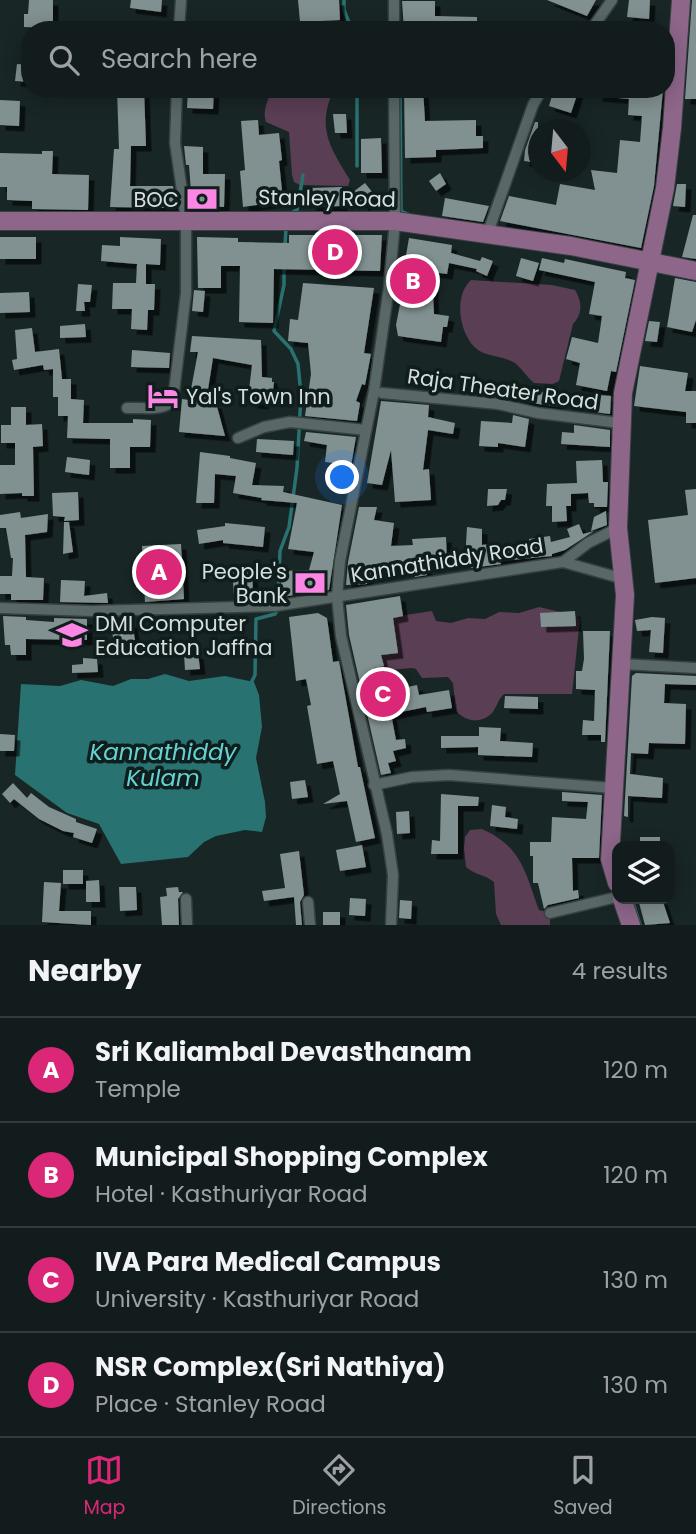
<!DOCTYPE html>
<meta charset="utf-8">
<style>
body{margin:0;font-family:Poppins,sans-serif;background:#202929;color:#f1f3f6}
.controls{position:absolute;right:21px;bottom:21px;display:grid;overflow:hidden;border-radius:14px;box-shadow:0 4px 18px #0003}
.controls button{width:63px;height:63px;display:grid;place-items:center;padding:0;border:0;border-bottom:2px solid #323a3b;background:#131c1c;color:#f1f3f6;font:35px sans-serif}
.compass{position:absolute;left:528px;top:119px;width:63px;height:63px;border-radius:50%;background:#131c1c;box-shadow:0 4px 18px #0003;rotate:164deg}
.you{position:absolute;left:343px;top:478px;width:24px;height:24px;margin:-18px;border:5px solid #fff;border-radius:50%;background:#1a73e8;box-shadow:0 0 0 10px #1a73e833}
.badge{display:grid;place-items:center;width:46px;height:46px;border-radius:50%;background:#db2777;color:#fff;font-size:23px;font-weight:700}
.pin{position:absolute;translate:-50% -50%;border:4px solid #fff;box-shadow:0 2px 7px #0006}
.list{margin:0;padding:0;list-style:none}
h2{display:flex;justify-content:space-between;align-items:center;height:91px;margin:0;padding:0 28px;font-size:30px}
h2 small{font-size:23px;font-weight:400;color:#9da1a3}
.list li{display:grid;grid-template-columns:46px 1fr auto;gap:21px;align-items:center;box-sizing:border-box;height:105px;padding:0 28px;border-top:2px solid #323a3b}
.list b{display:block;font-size:26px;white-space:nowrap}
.list p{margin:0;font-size:23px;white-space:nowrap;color:#9da1a3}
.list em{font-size:23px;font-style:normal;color:#9da1a3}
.icon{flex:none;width:38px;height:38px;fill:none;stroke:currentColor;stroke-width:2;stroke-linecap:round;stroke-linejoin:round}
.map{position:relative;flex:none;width:696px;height:925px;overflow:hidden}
.search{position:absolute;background:#131c1c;box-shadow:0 4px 18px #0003;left:21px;right:21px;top:21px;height:77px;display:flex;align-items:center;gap:18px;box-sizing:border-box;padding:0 24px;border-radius:28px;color:#9da1a3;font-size:26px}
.sheet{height:511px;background:#131c1c}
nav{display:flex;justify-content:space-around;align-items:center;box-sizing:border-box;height:98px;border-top:2px solid #323a3b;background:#131c1c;font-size:19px;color:#9da1a3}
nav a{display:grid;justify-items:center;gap:4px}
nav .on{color:#db2777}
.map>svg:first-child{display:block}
</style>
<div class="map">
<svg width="696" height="925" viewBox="0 0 696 925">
<defs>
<filter id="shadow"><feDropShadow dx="5.5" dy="5.5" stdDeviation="0" flood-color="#0009"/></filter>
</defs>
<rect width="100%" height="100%" fill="#192626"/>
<g fill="#5a3e54">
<path d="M272,89H334C316,128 330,147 350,180L348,186L300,185L294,182L292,175L289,132L266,122C262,110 268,101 272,89Z"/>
<path d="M471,280L552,285L575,290C582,302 583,313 573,324L559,381L553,384L534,383C527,377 522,369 515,363C504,356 488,357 478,350C459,336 453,296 471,280Z"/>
<path d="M539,607L573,615L580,619L572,694H504C498,699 497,707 492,713C481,724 466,722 456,711L453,683L448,677L422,678L416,669L412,668L379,671L367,631L386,618L432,611L436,621L451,623L468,618L485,619L499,612L519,613Z"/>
<path d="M482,829C522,847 525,872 539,910L550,913V925H501L496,914L494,882C486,875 475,875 466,867L464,848L465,837L470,830Z"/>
</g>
<path fill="#297272" d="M165,674L189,681L225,676L254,682L259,695L262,727L256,758L265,802L266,817L262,832L245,830L216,836L204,842L188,857L121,864L99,824L67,813L15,775L21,684L60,686L81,680L113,686L131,679H148Z"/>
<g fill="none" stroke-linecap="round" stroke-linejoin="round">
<g stroke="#297272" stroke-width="3.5">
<path d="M344,0V10L352,30"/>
<path d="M357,89V166"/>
<path d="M400,89L401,211L410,215"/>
<path d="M289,214L297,210L303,175"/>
<path d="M285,245L286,228"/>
<path d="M278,602L280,551L289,527L297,468L301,395L298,364L291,349L274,331L284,285V266"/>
<path d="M251,683L255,675L256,619L275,614L278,609"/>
<path d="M632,899L640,925"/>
</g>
</g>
<g fill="#819090" filter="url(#shadow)">
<path d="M29,0H53V28L24,27V14H28Z"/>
<path d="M131,0H162L161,12L130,8Z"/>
<path d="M298,0H339L340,20L300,22Z"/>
<path d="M547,0H596L587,16Z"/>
<path d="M629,0H650L649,19L627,17Z"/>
<path d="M692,0H696V99H685Z"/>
<path d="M402,1H435V16L477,17V30H404Z"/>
<path d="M17,64L30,65V82L15,81Z"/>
<path d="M144,89L146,146H131L130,186H173L176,206L172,205V208L110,207L114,149H119L117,90Z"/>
<path d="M188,89H214L213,109L187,108Z"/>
<path d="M404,89H423L425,121L476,120V136H483V148L436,150V157L405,158Z"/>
<path d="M554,89H579L571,113L549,106Z"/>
<path d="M598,89H663L654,186L641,248L500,221L509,196L556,205L560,184L595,190L591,170L617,173L620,140L640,142L642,116L628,115L629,99L597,96Z"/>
<path d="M0,100L20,101L19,126L0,125Z"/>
<path d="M333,114H346L347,133H335Z"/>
<path d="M258,120L259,135L279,133L282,160L279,161L283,201L243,207L240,171L245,170L241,121Z"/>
<path d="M535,122H538V163L524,161L525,150Z"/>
<path d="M381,138L382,173H361V139Z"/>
<path d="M184,146L203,147V174H225L224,207L192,206L189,165H186Z"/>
<path d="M42,151H53L52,174L89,175L88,210L32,209V201L7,200V187H0V153L42,154Z"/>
<path d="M440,173L446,184L436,191L429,181Z"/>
<path d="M365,183L376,197L364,206L353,192Z"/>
<path d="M677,184H686L685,207L673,206Z"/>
<path d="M342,187V206L311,207V188Z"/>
<path d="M445,198L489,206L483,222L442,216Z"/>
<path d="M693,215H696V259L682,257Z"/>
<path d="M289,235H382L380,271L274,269L273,323L239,322L240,266H221V288H198L197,237L238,238V242L289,243Z"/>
<rect x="0" y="237" width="36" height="22"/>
<path d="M120,237L161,239L160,265L146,264V284H155L154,310H148L147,330L131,329L132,309H112L113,283H136L137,264L101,261L102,245L120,246Z"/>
<path d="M409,238L452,245L451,253L480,261L482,257L493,261L487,276L476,271L477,269L449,263L447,274L432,272L434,314L449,316L447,327H443L441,342L398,336L396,325L407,268L404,267Z"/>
<path d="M521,258L539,263L533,281L516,276Z"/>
<path d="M542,258L564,263L565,259L626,272L625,278L635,280L616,372L611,371L607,391L576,385L580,363L566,359L572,337L598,343L602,316L589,314L595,282L539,270Z"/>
<path d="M675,278L696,282V320L692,332L667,327Z"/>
<path d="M303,283L374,288L364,353L371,354L365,385L362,384L356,401L360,403L357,421L305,416L311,374L308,343L288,341L290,319L298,320Z"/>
<path d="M78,284L92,285L90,302H84L85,311H76Z"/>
<path d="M194,290L205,291L203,312L192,311Z"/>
<path d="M29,292L30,312L0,313V293Z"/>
<path d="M649,321L660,322L657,342L645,341Z"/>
<path d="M85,324L86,337L60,338V326Z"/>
<path d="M32,328L35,352L59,349L62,379H71V399L84,400L83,423H133V419L151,420L150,447H130V468H110V439L67,438L68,416H58V397H53V369L44,370L43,365L14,370L12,360L17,359L15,330Z"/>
<path d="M192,336L261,340L262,377L272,378V382H274L272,398L264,397L263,404L252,403V398H248L252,365L213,358L206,402L216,403L225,436L179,432L182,399L189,400L198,352H190Z"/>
<path d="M132,350L170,353L169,368L131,367Z"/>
<path d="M640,366L688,373L685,391H696V423H686V412L634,406Z"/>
<path d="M523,387L560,396L557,407L520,401Z"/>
<path d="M600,395L611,396L610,414L586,411V409L599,410Z"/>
<path d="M381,401L429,405L428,417L455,423L453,434L428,430L423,470L429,469L431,500L395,502L391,450L382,485L367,483Z"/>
<path d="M11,407H26V425L42,424L43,446L33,447L34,496H22V493L0,494V465H15V443H1V425H11Z"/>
<path d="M513,415L529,419L525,447L498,443V447L479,446L481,421L512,423Z"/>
<path d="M574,425L610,430V447L561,444L562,432L574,433Z"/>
<path d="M306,432L356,437L349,477L332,475L333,463L325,462L327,445L304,441Z"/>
<path d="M257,439L294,441L293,455L256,452Z"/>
<path d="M200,452L230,456V458L256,463L252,485L284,486L283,492L342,505L329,590L281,597V571L309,570L314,552L288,549L297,503L261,500L262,498L233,493L236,476L215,474L214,503H196Z"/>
<path d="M67,457L90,460L89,475L65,472Z"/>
<path d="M602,460L603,482H608L607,507H594V503H589L588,493L571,494V506H566L567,521L552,522V506H546L547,484L577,483L576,461Z"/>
<path d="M488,489H507L505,500H501L498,505L487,506Z"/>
<path d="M696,489V578L655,583L648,520L688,515L685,490Z"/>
<path d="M78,492L79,520L64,521L65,517L53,516L52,493Z"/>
<path d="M359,507H377L374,520L394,523L391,546L413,545L412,539L446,537L447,563L426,564L427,575L415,577L414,565L381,567L379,576L368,574L367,584L346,585L348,562Z"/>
<path d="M606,511L607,525L591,531L594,517Z"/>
<path d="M20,512L21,518L48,514L47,532L25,535L26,577L44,578L43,600H11V594H0V576H12L13,558H11L6,528H0V515Z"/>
<path d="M64,522H69L73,552L63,554Z"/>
<path d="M225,523L265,527L263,547L223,543V540L199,544L197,530L225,526Z"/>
<path d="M579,524L583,534L594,531L565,550L552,554V556L500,561L501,564L471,568L466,544L467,527L482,529V545L498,543L499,550L530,546L529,539L550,536L551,542L570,537L567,529Z"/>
<path d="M181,544L184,599L145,602L142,546Z"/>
<path d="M252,567L253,593L234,595L232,568Z"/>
<path d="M61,580L85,581L84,596L107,593L108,603L60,602Z"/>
<path d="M400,596L403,616L393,618L398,653L381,655L384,666L374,668L378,693L417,685L419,695L449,690L452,708L427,712L426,707L391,714L396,740L405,739L406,748L393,751L396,761L388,763L391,773L381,775L349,635L346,605Z"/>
<path d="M575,611L576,626L541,627L540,613Z"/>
<path d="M318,613L327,618L333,662L339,661L358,767H360L375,838L356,842L347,801L323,804L340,794L333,761L317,764L307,706L311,705L306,679L296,681L289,617Z"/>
<path d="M3,616L26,617V620L54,622V618L87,619V640L26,639V655H11L10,645H5Z"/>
<path d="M652,617L665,618L663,653L649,652L651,630L637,631L635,620Z"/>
<path d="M132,622L135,640L114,643L111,626Z"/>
<path d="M583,631H610L605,742H601V735H582L583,720L594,721L595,690L576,689V671H582L584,659Z"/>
<path d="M198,653L200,669L185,670L184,654Z"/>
<path d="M83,658L97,659L98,672L72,673V665L83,664Z"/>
<path d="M636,673L696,676V685L665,684L664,703L686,704L685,744L649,743L648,754L631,753L630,774L663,778L662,798L628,796V817L624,816L632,676Z"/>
<path d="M505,696L538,697V709L504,708Z"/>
<path d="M479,727L501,728L500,741L533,743L532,757L478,755V747L441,748V736H479Z"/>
<path d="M0,734L15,735L14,751H0Z"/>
<path d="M305,780L308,797L292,799L290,782Z"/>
<path d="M13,783L27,798L31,793L49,807L76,819V822L97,829L92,843L73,837L74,833L63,831L39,819L14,799L10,803L2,794Z"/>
<path d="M562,792L602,795L599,858H572L573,891L578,890L579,898L548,905L544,909L538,883H533V856H530V842H551L552,817L586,819L588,802L562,801Z"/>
<path d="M441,794L479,797L478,806H458V854H431L432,840L440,841Z"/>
<path d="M492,805L506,807L505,817L518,819L517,829L490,826Z"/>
<path d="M409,811L410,833L397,834L396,812Z"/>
<rect x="640" y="837" width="20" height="9"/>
<path d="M362,845L366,867L340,871L336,850Z"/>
<path d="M299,851L304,895L300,902L302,925H296L294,897L264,901L262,891L285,888L280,854Z"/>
<rect x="63" y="870" width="20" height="14"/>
<path d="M99,880L100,902H86V881Z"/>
<path d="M44,882L61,883L59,911H91V925L42,922Z"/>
<path d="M119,887H136L137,910L120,911Z"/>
<path d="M178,887L179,892H183L178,899L179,925H162L160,897L167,896L166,888Z"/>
<path d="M350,898L366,899L365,916L349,915Z"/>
<path d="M638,899H662L670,923L645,925Z"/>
<path d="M400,900L412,901L411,919L399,918Z"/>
<rect x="323" y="912" width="17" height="13"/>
</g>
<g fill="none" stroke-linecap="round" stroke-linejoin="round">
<g stroke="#364140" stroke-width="13">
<g id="minor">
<path d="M179,30L181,0"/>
<path d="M394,30V0"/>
<path d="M591,30L612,0"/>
<path d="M177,89L175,143L185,211"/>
<path d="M487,235L533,105L542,89"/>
<path d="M382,393L498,404L538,413L620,423"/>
<path d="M127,408C141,407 164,412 173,400L186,293V221"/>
<path d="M238,438L264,427L290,422L366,430"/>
<path d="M618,528L588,543L563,562L624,579"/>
<path d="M0,608L92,611L275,606L563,562"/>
<path d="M622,664L696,668"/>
<path d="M374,785L412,777L449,775L613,788"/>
<path d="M186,899L187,925"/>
<path d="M308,902L310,925"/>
<path d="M550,913L617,897"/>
<path d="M391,925L393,875L387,834L341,636L337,597L340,561L374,391L389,287L395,221L394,89"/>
</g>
</g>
<g stroke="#364140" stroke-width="20">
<g id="primary">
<path d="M0,221H395L571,246L696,271"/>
<path d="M617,883L610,859L625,595L618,528L623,393L665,188L672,128L681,0"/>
<path d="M622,899L631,925"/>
</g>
</g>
<use href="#minor" stroke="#596767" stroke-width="10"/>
<use href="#primary" stroke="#8d668a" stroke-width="18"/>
</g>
<defs>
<g id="bank-bare" transform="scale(2.415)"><path d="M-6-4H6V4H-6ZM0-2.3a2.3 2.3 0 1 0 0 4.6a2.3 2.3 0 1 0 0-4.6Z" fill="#fc86e4" stroke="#101d1d" stroke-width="2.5" paint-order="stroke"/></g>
<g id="hotel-bare" transform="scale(2.415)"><path d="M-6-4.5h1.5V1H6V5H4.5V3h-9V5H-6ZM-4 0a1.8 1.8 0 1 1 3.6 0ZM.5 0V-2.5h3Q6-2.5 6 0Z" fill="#fc86e4" stroke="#101d1d" stroke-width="2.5" paint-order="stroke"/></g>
<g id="university-bare" transform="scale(2.415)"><path d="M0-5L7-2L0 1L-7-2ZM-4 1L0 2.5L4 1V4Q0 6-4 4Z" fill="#fc86e4" stroke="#101d1d" stroke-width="2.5" paint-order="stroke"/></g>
</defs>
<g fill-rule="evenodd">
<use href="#bank-bare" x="202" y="199"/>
<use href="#hotel-bare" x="163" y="396"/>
<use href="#bank-bare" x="310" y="583"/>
<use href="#university-bare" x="72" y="635"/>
</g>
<g text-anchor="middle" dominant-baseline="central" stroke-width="7" stroke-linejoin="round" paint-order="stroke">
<g font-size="21" fill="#d5dedd" stroke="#101d1d">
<text transform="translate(327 198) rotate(1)">Stanley Road</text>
<text transform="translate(503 389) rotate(8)">Raja Theater Road</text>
<text transform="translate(447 560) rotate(-9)">Kannathiddy Road</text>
</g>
<g font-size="21" fill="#d5dedd" stroke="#101d1d" text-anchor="end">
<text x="179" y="199">BOC</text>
<text x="186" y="396" text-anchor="start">Yal's Town Inn</text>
<text x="287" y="571">People's<tspan x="287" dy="24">Bank</tspan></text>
<text x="95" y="623" text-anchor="start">DMI Computer<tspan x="95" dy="24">Education Jaffna</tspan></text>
</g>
<g font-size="23" font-style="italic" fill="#64d2d2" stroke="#101d1d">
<text x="163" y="752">Kannathiddy<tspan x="163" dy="26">Kulam</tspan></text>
</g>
</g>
</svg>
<div class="controls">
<button><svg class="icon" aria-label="layers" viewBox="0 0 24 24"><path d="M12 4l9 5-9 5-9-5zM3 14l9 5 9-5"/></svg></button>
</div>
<svg class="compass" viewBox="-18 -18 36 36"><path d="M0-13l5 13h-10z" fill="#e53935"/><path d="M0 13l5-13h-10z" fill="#9da1a3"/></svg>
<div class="you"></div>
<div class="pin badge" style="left:159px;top:572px">A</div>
<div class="pin badge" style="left:413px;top:281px">B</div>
<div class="pin badge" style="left:383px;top:694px">C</div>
<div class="pin badge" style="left:335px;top:252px">D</div>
<div class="search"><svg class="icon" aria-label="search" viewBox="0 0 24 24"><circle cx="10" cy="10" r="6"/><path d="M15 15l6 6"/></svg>Search here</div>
</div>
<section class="sheet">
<h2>Nearby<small>4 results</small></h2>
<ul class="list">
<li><span class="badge">A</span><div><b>Sri Kaliambal Devasthanam</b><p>Temple</p></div><em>120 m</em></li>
<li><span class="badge">B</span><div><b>Municipal Shopping Complex</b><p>Hotel · Kasthuriyar Road</p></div><em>120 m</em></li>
<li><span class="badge">C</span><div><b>IVA Para Medical Campus</b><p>University · Kasthuriyar Road</p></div><em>130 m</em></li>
<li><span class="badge">D</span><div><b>NSR Complex(Sri Nathiya)</b><p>Place · Stanley Road</p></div><em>130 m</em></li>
</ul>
</section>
<nav>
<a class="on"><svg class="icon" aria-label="map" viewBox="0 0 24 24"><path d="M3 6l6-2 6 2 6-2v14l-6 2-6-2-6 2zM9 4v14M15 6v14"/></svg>Map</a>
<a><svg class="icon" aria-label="directions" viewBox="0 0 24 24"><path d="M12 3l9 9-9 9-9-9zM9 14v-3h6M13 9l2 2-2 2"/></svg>Directions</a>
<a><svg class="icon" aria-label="saved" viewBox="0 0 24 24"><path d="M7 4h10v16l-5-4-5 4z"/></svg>Saved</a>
</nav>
